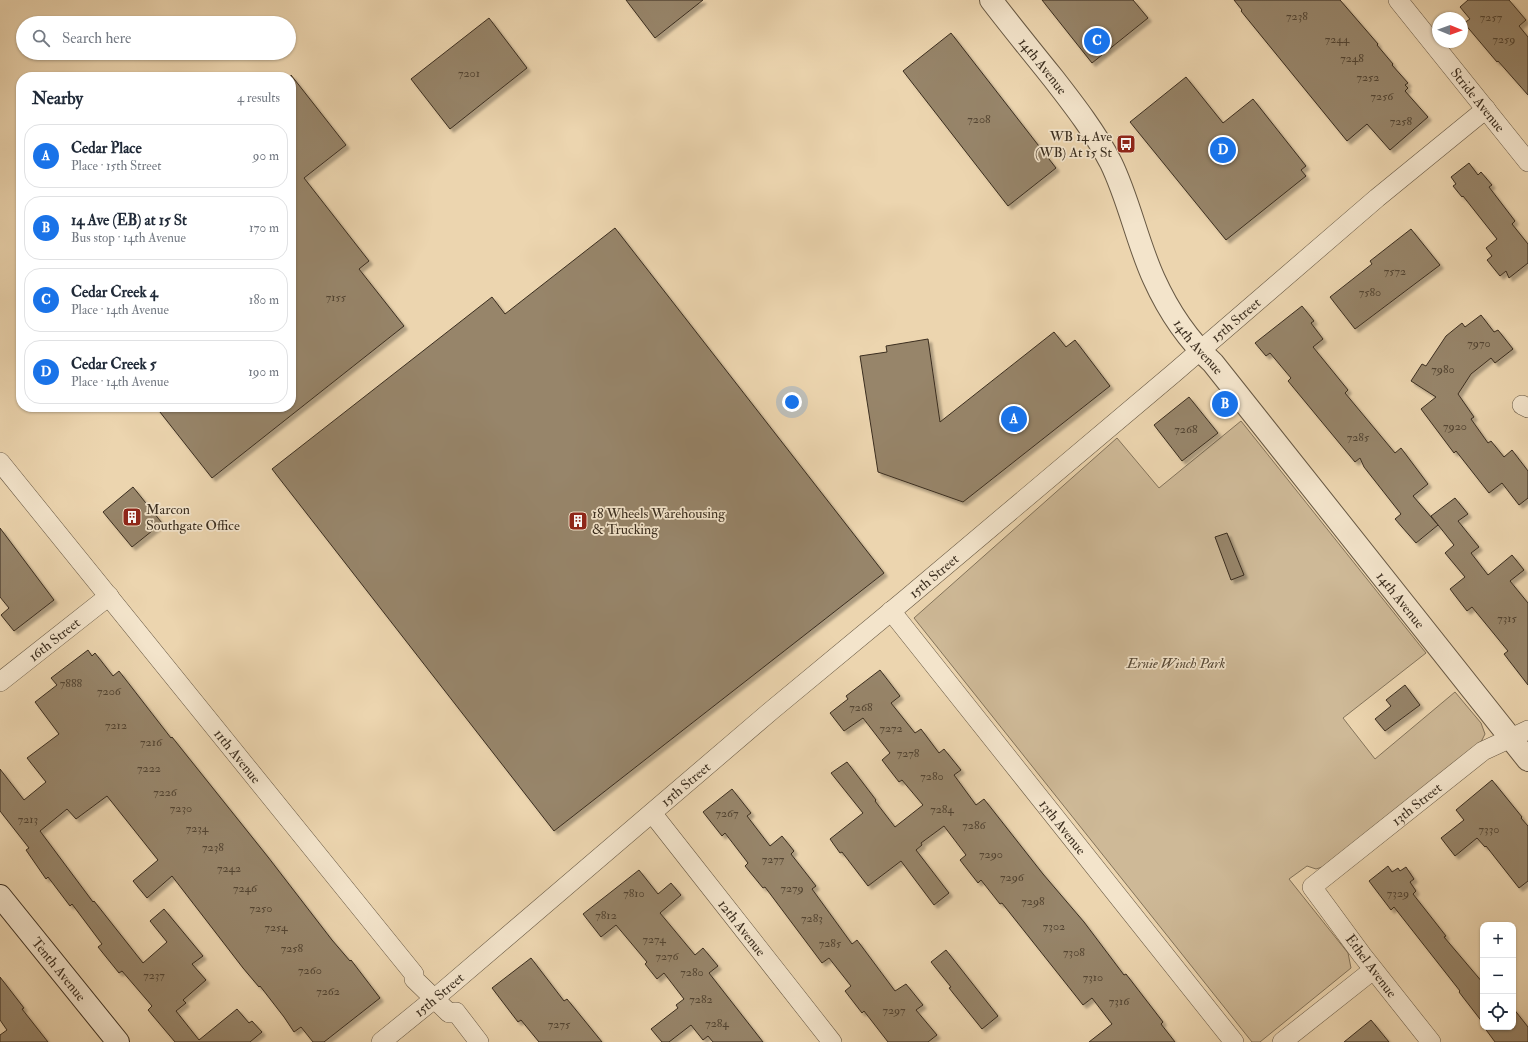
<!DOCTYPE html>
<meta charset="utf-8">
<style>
body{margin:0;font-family:"IM FELL Double Pica",serif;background:#f6f6f7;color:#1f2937}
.controls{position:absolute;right:12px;bottom:12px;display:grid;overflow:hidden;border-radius:8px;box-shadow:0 1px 3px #0004}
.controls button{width:36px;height:36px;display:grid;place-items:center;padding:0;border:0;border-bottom:1px solid #e0e1e3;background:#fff;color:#1f2937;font:20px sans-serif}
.compass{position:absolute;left:1432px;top:12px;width:36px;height:36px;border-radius:50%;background:#fff;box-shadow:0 1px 3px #0004;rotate:91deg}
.you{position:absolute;left:792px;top:402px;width:14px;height:14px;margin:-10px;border:3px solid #fff;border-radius:50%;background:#1a73e8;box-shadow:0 0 0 6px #1a73e833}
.badge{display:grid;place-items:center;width:26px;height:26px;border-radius:50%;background:#1a73e8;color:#fff;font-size:13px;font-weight:700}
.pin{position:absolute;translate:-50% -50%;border:2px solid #fff;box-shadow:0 1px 4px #0006}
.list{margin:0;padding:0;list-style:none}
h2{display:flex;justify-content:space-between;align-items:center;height:52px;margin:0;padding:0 16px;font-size:17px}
h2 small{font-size:13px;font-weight:400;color:#747a83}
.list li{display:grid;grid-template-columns:26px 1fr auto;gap:12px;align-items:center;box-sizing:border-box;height:64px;margin:0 8px 8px;padding:0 8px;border:1px solid #e0e1e3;border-radius:16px}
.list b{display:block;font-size:15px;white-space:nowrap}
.list p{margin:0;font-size:13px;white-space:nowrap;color:#747a83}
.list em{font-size:13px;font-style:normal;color:#747a83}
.icon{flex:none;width:22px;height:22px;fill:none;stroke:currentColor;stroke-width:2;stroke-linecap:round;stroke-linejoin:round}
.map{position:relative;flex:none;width:1528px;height:1042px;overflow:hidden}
.search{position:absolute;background:#fff;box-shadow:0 1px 3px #0004;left:16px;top:16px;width:280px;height:44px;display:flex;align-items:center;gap:10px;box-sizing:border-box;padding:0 14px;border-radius:22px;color:#747a83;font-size:15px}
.panel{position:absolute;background:#fff;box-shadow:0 1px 3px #0004;left:16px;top:72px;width:280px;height:340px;border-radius:16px}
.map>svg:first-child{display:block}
</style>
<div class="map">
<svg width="1528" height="1042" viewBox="0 0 1528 1042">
<defs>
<filter id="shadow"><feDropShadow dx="3.5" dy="3.5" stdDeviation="1" flood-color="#0004"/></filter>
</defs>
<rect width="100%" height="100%" fill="#ecd5af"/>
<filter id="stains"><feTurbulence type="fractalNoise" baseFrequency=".005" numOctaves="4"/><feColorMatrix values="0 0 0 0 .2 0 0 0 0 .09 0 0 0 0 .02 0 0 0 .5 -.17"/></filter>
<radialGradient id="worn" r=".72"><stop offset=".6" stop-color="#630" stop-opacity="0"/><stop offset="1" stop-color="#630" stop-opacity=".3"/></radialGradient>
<path fill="#ceb997" stroke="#84745b" d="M1241,421L1426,653L1343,718L1375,759L1455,692L1481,723L1485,734L1481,742L1325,866L1316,869L1307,866L1289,879L1348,953L1351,968L1260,1042H1252L914,618L1117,438L1159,488Z"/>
<g fill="#97856a" stroke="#3b2e1f" filter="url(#shadow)">
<path d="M626,0H703L655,38Z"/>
<path d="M1042,0H1133L1148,18L1092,63Z"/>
<path d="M1234,0H1340L1378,44L1377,45L1393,64L1392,65L1408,83L1405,85L1408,88L1405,91L1428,117L1390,150L1367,124L1347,141L1241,11L1242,10Z"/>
<path d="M1468,0H1509L1526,20L1519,26L1528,37V95L1498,61L1497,62L1464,23L1470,19L1460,7Z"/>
<path d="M489,18L527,68L450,129L411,79Z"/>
<path d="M951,33L1056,168L1008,206L903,71Z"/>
<path d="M291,75L346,145L304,178L369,261L359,269L404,326L212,478L156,407H291Z"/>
<path d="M1186,77L1223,123L1253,99L1306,166L1301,170L1306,176L1226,240L1130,122Z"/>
<path d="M1469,163L1478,175L1481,172L1492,185L1489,187L1515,221L1512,224L1528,244V263L1509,278L1506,271L1500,276L1487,260L1492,256L1486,248L1497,239L1463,196L1462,197L1453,186L1456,184L1451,177Z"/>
<path d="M615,228L884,573L554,831L272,469L492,297L505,314Z"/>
<path d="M1411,229L1440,265L1355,329L1330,297L1372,264L1370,261Z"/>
<path d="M1302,306L1314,321L1311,323L1323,339L1313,347L1348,390L1345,393L1395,453L1401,448L1428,484L1413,496L1438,525L1416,543L1395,519L1401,514L1364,467L1360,458L1355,462L1288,381L1291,378L1270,353L1266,356L1255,343Z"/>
<path d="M1481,315L1494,332L1498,330L1513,349L1495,363L1491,358L1471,374L1458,394L1474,417L1471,419L1488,443L1491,441L1504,457L1512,450L1528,471V498L1519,505L1502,483L1489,493L1456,451L1454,453L1421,409L1436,397L1411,381L1422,364L1426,366L1446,336L1462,323L1465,327Z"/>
<path d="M1054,332L1066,347L1075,340L1110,386L963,502L878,472L860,356L887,352L886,346L928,339L940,422Z"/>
<path d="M1189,397L1218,433L1182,461L1154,425Z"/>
<path d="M133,487L162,523L132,547L103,512Z"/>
<path d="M1455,498L1468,514L1458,521L1479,547L1471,553L1488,575L1512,555L1524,570L1510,581L1528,603V685L1504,654L1508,651L1472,607L1467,611L1450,589L1465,577L1445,553L1454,545L1431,516Z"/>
<path d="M0,528L54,600L14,631L1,615L9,608L0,597Z"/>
<path d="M1227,533L1244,575L1231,580L1215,537Z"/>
<path d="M88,650L92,656L95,653L113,676L119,671L171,738L172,737L268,857L332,940L350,961L351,960L380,998L324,1042H313L301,1027L294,1032L284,1017L260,986L259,987L243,968L172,876L147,898L133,881L158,860L107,796L76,819L67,809L40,831L93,902L94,901L143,963L167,942L150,921L164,909L203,956L192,964L206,980L183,1000L186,1003L176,1011L199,1040L237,1009L249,1023L252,1021L262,1032L250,1042H175L148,1010L152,1006L122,971L119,973L98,947L102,944L72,904L70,906L48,877L46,879L26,850L29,848L0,811V769L24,800L46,782L27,758L59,734L35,702L57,685L51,678Z"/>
<path d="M880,670L900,696L891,703L915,733L921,729L939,753L944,749L961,770L954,775L976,805L984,799L1043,874L1084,922L1124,975L1126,974L1163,1022L1161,1024L1175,1042H1089L1112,1024L1092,998L1083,1005L1002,903L1000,904L981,880L978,883L960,860L966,855L944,826L921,843L922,845L916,850L949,893L934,905L901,861L868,886L842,852L840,853L830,839L863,813L831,773L847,762L876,800L875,801L895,827L923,805L902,780L899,782L882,760L890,753L863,718L844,731L830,713L848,699L846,696Z"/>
<path d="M1405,685L1420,705L1385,731L1375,719L1391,706L1386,700Z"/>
<path d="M1492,780L1522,817L1521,818L1528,826V881L1519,888L1486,846L1485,847L1477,838L1455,856L1441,838L1464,820L1456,810Z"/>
<path d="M732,789L751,813L747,816L770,846L782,836L794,851L791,854L816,886L812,889L852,944L857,940L895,991L906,984L923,1005L916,1010L937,1035L928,1042H888L864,1011L862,1013L845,991L851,986L829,958L822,963L765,887L763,888L745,866L748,863L725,833L722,836L703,812Z"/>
<path d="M1388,866L1392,872L1398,868L1400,871L1406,867L1414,879L1410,882L1416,891L1413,894L1446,936L1444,937L1483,983V1023L1459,992L1460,991L1394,907L1391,910L1369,881Z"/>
<path d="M639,870L658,894L671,883L681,895L660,913L695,955L703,948L718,966L709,973L763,1042H713L708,1036L703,1040L691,1025L669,1042H662L651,1029L678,1008L676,1005L684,999L664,973L657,979L645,964L647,962L616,925L601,937L583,914Z"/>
<path d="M946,950L998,1016L982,1029L949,988L951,987L931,962Z"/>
<path d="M531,958L564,1001L567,999L602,1042H539L521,1020L518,1022L492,988Z"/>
<path d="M0,977L24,1008L22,1009L48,1042H0V1035L7,1030L0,1020Z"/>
<path d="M1513,1008L1528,1027V1042H1495L1484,1027H1513Z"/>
<path d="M1371,1020L1389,1042H1344Z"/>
</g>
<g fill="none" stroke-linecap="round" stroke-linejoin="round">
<g stroke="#675843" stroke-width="20">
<g id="minor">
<path id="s1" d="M1398,0L1528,162"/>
<path d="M1522,405L1528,408"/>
<path id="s2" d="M0,462L414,974V979L449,1013L456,1012L479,1042"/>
<path id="s3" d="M891,611L1234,1042"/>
<path id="s4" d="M0,682L109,596"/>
<path id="s5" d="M652,813L832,1042"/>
<path id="s6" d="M381,1042L434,999L772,710L906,599L1174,373L1377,198L1486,109"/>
<path d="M1282,1042L1373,970"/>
<path id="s7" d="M1431,1042L1362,955L1312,887L1483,751L1528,730"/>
</g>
</g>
<g stroke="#675843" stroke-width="24">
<g id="tertiary">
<path id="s8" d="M991,0C1011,26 1032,52 1053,78C1074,105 1095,132 1111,163C1129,200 1137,242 1154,279C1168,310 1188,340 1213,363L1528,760"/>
</g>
</g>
<g stroke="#3b2e1f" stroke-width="24">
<g id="secondary">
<path id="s9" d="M0,896L118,1042"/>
</g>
</g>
<use href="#minor" stroke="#f3e4cb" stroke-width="19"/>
<use href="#tertiary" stroke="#f3e4cb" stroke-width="22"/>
<use href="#secondary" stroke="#f3e4cb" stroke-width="22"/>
</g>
<defs>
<g id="bus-square" transform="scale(1)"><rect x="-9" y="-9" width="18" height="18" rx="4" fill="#8f2418" stroke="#f3e4cb"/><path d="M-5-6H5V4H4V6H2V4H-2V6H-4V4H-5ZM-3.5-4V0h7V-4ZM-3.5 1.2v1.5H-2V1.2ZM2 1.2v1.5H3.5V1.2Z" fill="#fff"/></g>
<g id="building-square" transform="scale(1)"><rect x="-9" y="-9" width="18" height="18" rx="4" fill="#8f2418" stroke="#f3e4cb"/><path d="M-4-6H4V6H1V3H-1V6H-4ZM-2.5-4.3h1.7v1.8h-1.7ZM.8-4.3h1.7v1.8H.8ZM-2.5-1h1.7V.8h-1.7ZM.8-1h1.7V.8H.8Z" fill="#fff"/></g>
</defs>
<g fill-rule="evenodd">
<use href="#bus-square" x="1126" y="144"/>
<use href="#building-square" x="132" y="517"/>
<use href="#building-square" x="578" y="521"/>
</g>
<g text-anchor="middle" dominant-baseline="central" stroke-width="3.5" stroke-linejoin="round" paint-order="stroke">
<g font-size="12" fill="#524432">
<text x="1297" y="16">7238</text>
<text x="1491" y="17">7257</text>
<text x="1337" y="39">7244</text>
<text x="1504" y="39">7259</text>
<text x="1352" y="58">7248</text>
<text x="469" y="73">7201</text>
<text x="1368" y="77">7252</text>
<text x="1382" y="96">7256</text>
<text x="979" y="119">7208</text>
<text x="1401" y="121">7258</text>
<text x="1395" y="271">7572</text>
<text x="1370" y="292">7580</text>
<text x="336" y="297">7155</text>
<text x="1479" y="343">7970</text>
<text x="1443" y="369">7980</text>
<text x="1455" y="426">7920</text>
<text x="1186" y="429">7268</text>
<text x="1358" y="437">7285</text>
<text x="1507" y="618">7315</text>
<text x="71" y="683">7888</text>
<text x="109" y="691">7206</text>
<text x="861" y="707">7268</text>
<text x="116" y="725">7212</text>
<text x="891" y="728">7272</text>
<text x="151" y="742">7216</text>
<text x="908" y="753">7278</text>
<text x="149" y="768">7222</text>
<text x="932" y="776">7280</text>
<text x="165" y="792">7226</text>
<text x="181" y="808">7230</text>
<text x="942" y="809">7284</text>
<text x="727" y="813">7267</text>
<text x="28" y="819">7213</text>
<text x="974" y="825">7286</text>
<text x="197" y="828">7234</text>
<text x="1489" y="829">7330</text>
<text x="213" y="847">7238</text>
<text x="991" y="854">7290</text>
<text x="773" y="859">7277</text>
<text x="229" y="868">7242</text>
<text x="1012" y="877">7296</text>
<text x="245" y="888">7246</text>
<text x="792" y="888">7279</text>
<text x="634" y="893">7810</text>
<text x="1398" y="893">7329</text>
<text x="1033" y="901">7298</text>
<text x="261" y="908">7250</text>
<text x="606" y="915">7812</text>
<text x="812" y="918">7283</text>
<text x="1054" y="926">7302</text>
<text x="276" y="927">7254</text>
<text x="654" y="939">7274</text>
<text x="830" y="943">7285</text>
<text x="292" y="948">7258</text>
<text x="1074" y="952">7308</text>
<text x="667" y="956">7276</text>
<text x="310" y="970">7260</text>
<text x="692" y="972">7280</text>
<text x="154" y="975">7237</text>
<text x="1093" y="977">7310</text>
<text x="328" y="991">7262</text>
<text x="701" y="999">7282</text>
<text x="1119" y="1001">7316</text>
<text x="894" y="1010">7297</text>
<text x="717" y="1023">7284</text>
<text x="559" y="1024">7275</text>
</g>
<g font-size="14" fill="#3b2e1f" stroke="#f3e4cb">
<text stroke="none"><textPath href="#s8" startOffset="84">14th Avenue</textPath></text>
<text stroke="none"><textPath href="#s1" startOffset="128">Stride Avenue</textPath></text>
<text stroke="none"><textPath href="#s6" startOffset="1119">15th Street</textPath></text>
<text stroke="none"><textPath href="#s8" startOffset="408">14th Avenue</textPath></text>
<text stroke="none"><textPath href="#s6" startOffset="723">15th Street</textPath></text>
<text stroke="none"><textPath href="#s8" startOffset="732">14th Avenue</textPath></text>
<text stroke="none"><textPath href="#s4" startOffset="69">16th Street</textPath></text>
<text stroke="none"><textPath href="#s2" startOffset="378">11th Avenue</textPath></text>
<text stroke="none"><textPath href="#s6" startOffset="399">15th Street</textPath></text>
<text stroke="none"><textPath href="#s7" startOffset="329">13th Street</textPath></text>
<text stroke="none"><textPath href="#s3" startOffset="276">13th Avenue</textPath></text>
<text stroke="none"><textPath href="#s5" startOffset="146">12th Avenue</textPath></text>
<text transform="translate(1371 966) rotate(53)">Ethel Avenue</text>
<text stroke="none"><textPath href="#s9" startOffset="94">Tenth Avenue</textPath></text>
<text stroke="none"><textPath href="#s6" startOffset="75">15th Street</textPath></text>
</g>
<g font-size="14" fill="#3b2e1f" stroke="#f3e4cb" text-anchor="start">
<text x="1112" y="136" text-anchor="end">WB 14 Ave<tspan x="1112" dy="16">(WB) At 15 St</tspan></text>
<text x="146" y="509">Marcon<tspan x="146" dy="16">Southgate Office</tspan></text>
<text x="592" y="513">18 Wheels Warehousing<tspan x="592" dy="16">&amp; Trucking</tspan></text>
</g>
<g font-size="14" font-style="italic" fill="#584a37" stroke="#f3e4cb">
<text x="1176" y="663">Ernie Winch Park</text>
</g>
</g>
<rect width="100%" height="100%" filter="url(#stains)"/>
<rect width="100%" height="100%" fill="url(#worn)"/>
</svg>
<div class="controls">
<button>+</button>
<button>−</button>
<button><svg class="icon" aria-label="locate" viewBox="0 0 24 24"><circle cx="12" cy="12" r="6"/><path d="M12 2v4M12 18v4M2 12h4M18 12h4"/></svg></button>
</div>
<svg class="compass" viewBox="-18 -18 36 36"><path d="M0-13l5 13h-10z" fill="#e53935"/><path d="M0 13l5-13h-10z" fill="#747a83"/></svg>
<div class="you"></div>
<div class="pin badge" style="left:1014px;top:419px">A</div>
<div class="pin badge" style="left:1225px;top:404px">B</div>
<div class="pin badge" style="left:1097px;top:41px">C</div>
<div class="pin badge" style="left:1223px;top:150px">D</div>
<div class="search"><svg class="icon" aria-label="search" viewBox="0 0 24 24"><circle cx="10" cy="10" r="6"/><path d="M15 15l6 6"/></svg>Search here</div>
<section class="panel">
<h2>Nearby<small>4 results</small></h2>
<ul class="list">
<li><span class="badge">A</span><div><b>Cedar Place</b><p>Place · 15th Street</p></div><em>90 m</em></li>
<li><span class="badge">B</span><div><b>14 Ave (EB) at 15 St</b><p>Bus stop · 14th Avenue</p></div><em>170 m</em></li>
<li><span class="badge">C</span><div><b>Cedar Creek 4</b><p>Place · 14th Avenue</p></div><em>180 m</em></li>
<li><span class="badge">D</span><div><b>Cedar Creek 5</b><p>Place · 14th Avenue</p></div><em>190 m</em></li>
</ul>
</section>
</div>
